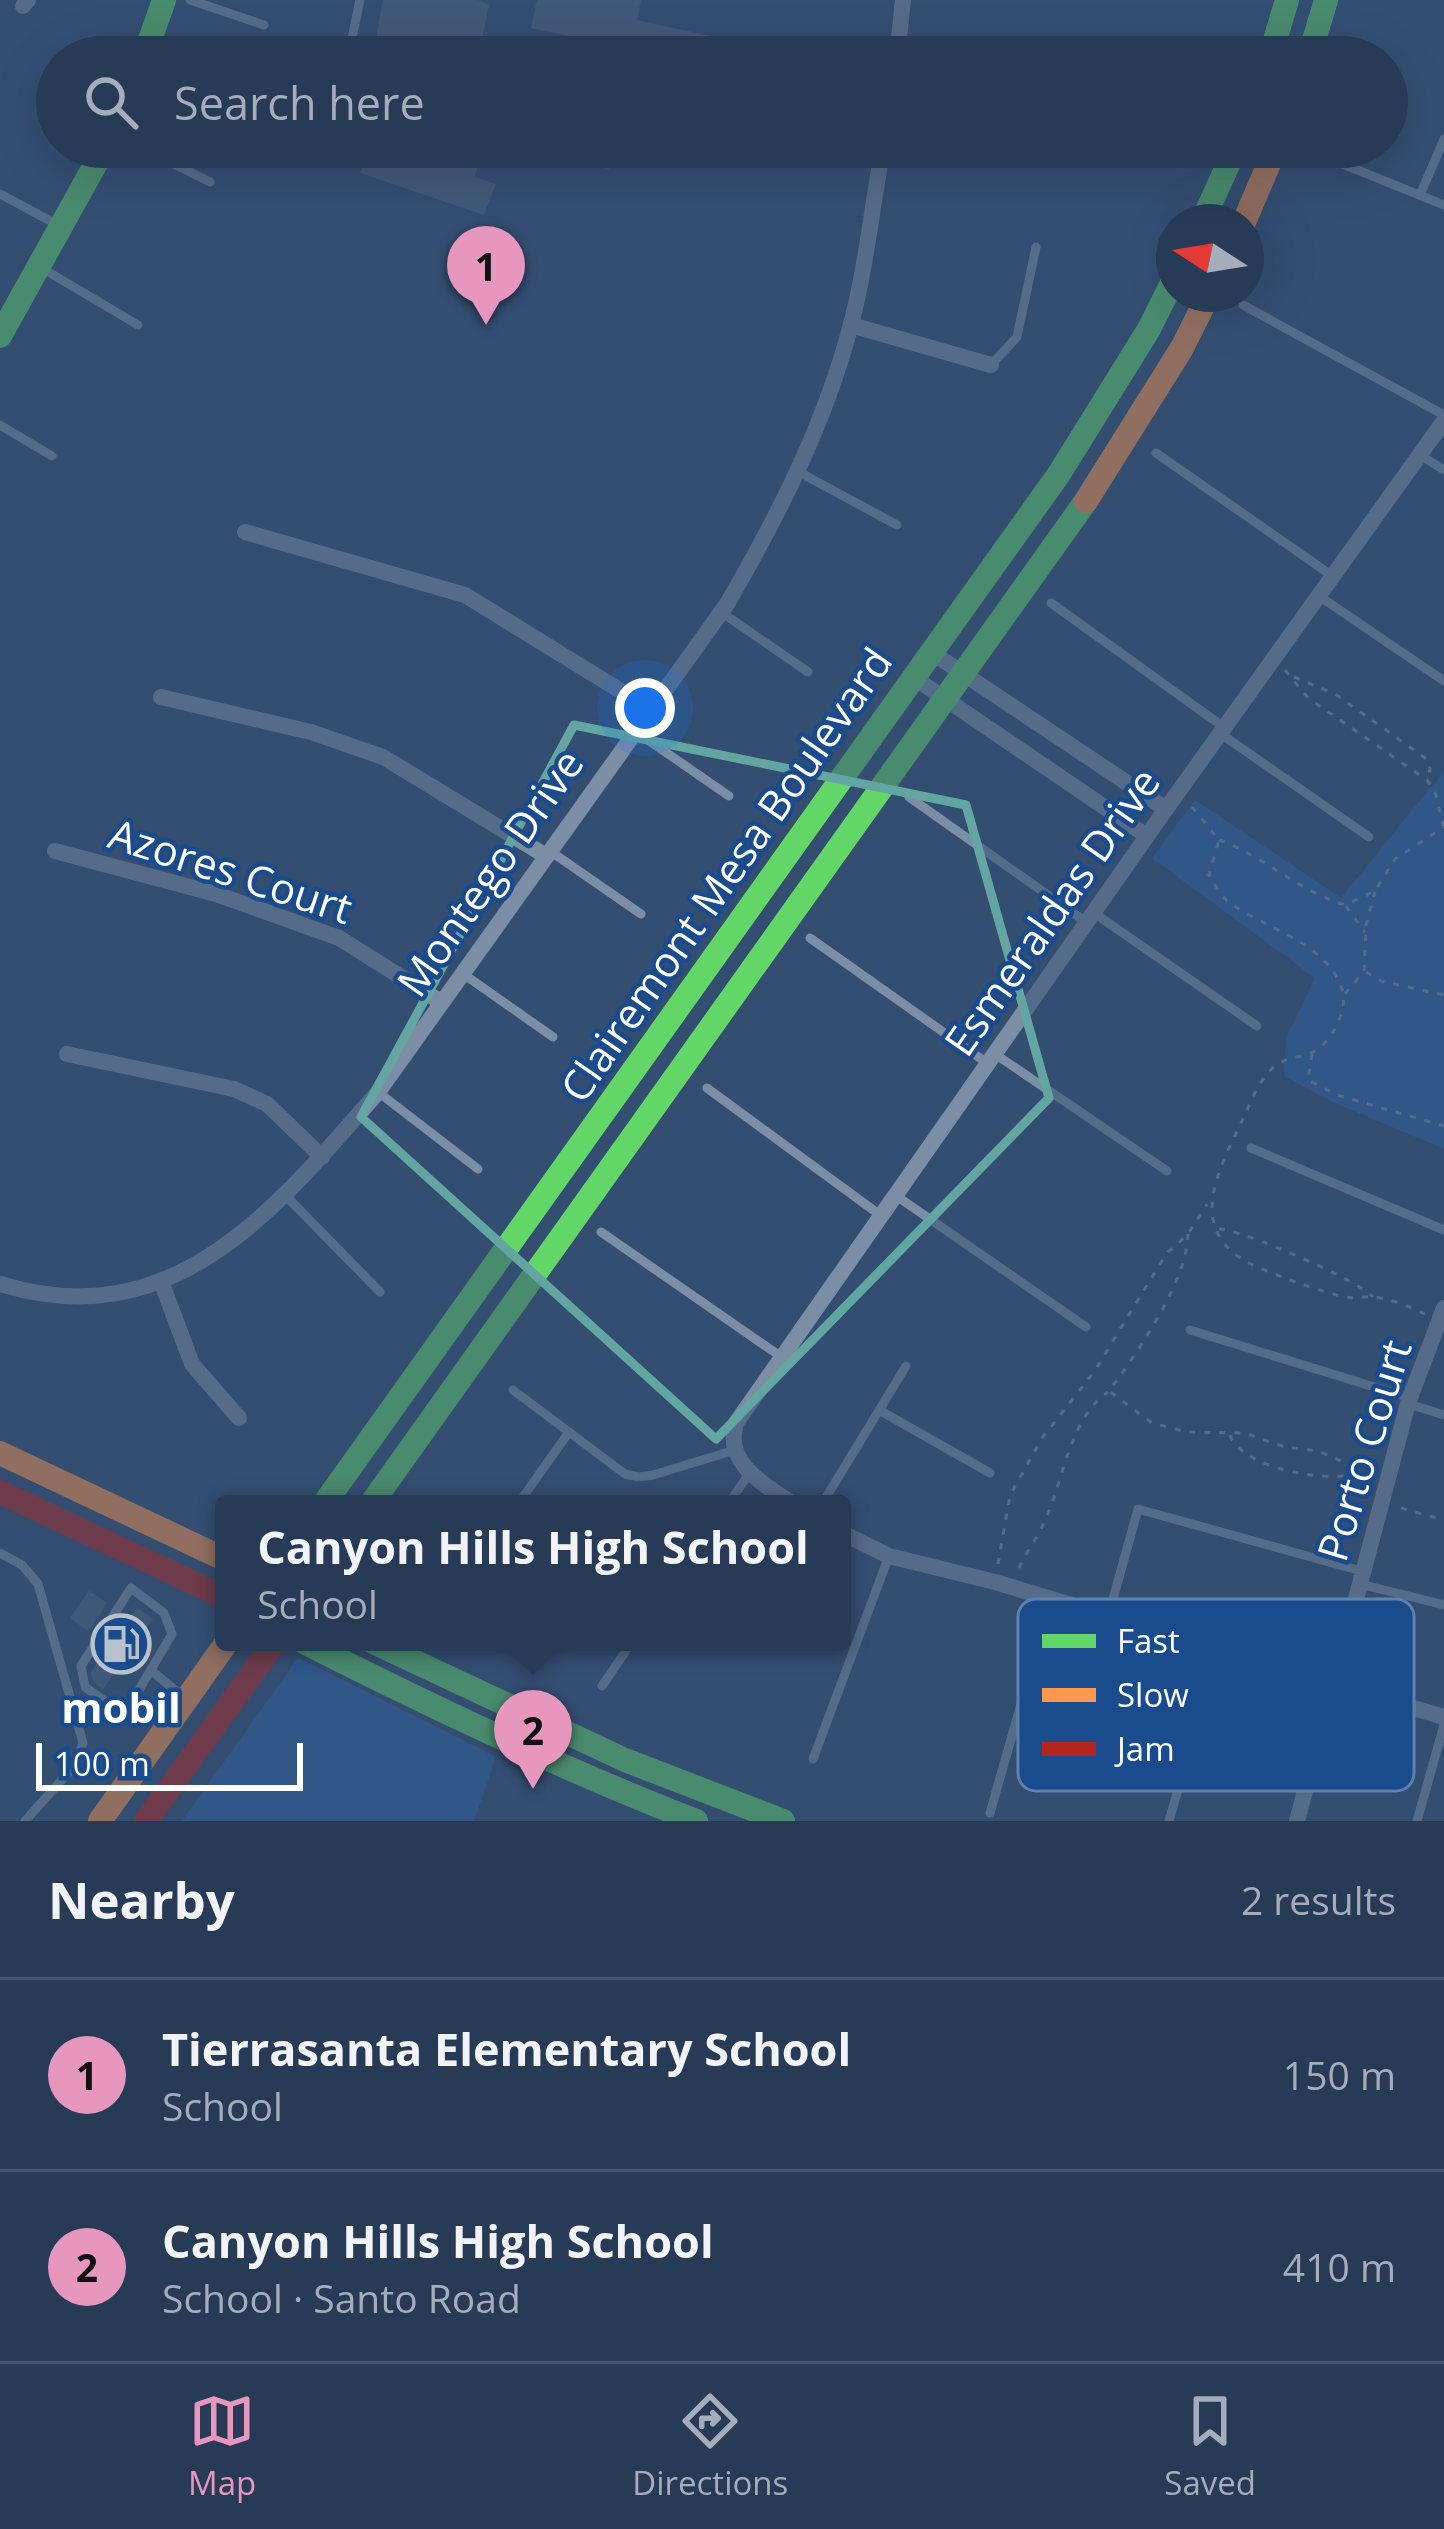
<!DOCTYPE html>
<meta charset="utf-8">
<style>
body{margin:0;font-family:"Open Sans",sans-serif;background:#2f415c;color:#f1f3f6}
.compass{position:absolute;left:1156px;top:204px;width:108px;height:108px;border-radius:50%;background:#273a56;box-shadow:0 12px 48px #0002;rotate:282deg}
.scale{position:absolute;left:36px;bottom:30px;width:267px;box-sizing:border-box;padding-left:12px;border:6px solid #fff;border-top:0;font-size:33px;line-height:42px;white-space:nowrap;color:#fff;-webkit-text-stroke:9px #1a4b8c;paint-order:stroke}
.you{position:absolute;left:645px;top:708px;width:42px;height:42px;margin:-30px;border:9px solid #fff;border-radius:50%;background:#1a73e8;box-shadow:0 0 0 18px #1a73e833}
.badge{display:grid;place-items:center;width:78px;height:78px;border-radius:50%;background:#e797bd;color:#111;font-size:39px;font-weight:700}
.pin{position:absolute;translate:-50% -99px;filter:drop-shadow(0 3px 6px #0008)}
.pin::after{content:'';position:absolute;top:63px;width:42px;height:36px;background:inherit;clip-path:polygon(0 0,100% 0,50% 100%)}
.popup{position:absolute;left:215px;top:1495px;width:636px;height:156px;box-sizing:border-box;display:grid;place-content:center;border-radius:12px;background:#273a56;filter:drop-shadow(0 3px 9px #0005);font-size:39px;white-space:nowrap;color:#a4adb9}
.popup b{font-size:45px;color:#f1f3f6}
.popup::after{content:'';position:absolute;left:50%;top:100%;margin-left:-24px;border:24px solid transparent;border-top-color:#273a56}
.list{margin:0;padding:0;list-style:none}
h2{display:flex;justify-content:space-between;align-items:center;height:156px;margin:0;padding:0 48px;font-size:51px}
h2 small{font-size:39px;font-weight:400;color:#a4adb9}
.list li{display:grid;grid-template-columns:78px 1fr auto;gap:36px;align-items:center;box-sizing:border-box;height:192px;padding:0 48px;border-top:3px solid #43546c}
.list b{display:block;font-size:45px;white-space:nowrap}
.list p{margin:0;font-size:39px;white-space:nowrap;color:#a4adb9}
.list em{font-size:39px;font-style:normal;color:#a4adb9}
.icon{flex:none;width:66px;height:66px;fill:none;stroke:currentColor;stroke-width:2;stroke-linecap:round;stroke-linejoin:round}
.map{position:relative;flex:none;width:1444px;height:1821px;overflow:hidden}
.search{position:absolute;background:#273a56;box-shadow:0 12px 48px #0002;left:36px;right:36px;top:36px;height:132px;display:flex;align-items:center;gap:30px;box-sizing:border-box;padding:0 42px;border-radius:66px;color:#a4adb9;font-size:45px}
.sheet{height:540px;background:#273a56}
nav{display:flex;justify-content:space-around;align-items:center;box-sizing:border-box;height:168px;border-top:3px solid #43546c;background:#273a56;font-size:33px;color:#a4adb9}
nav a{display:grid;justify-items:center;gap:6px}
nav .on{color:#e797bd}
.map>svg:first-child{display:block}
</style>
<div class="map">
<svg width="1444" height="1821" viewBox="0 0 1444 1821">
<rect width="100%" height="100%" fill="#344e72"/>
<g fill="#2e61a2">
<path d="M1444,771V1149L1333,1102L1284,1076L1286,1038L1315,978L1152,858L1195,800L1341,898Z"/>
<path d="M298,1658L496,1757L474,1821H182Z"/>
</g>
<g fill="#516682">
<path d="M383,0H478L489,5L478,57H437L375,44Z"/>
<path d="M537,0H641L637,20L710,36L706,57H670L531,28Z"/>
<path d="M369,147H481L475,177L496,184L484,215L360,173Z"/>
<path d="M531,147H613L609,169L530,154Z"/>
<path d="M89,1591L107,1603L88,1631L70,1618Z"/>
<path d="M137,1608L153,1619L103,1689L93,1682L91,1672Z"/>
</g>
<g fill="none" stroke-linecap="round" stroke-linejoin="round">
<g stroke="#7b8ea6" stroke-width="3" stroke-dasharray="6 9" stroke-linecap="butt">
<path d="M1285,670L1308,698L1427,780L1436,795L1443,826"/>
<path d="M1294,677L1335,694L1424,757L1430,764L1429,783"/>
<path d="M1192,807L1219,840L1209,875C1215,885 1221,897 1231,904C1267,929 1332,945 1343,993C1347,1010 1332,1040 1318,1049C1306,1058 1287,1056 1275,1066C1259,1079 1251,1102 1242,1121C1213,1180 1183,1240 1267,1271C1293,1281 1318,1291 1345,1297C1355,1299 1363,1296 1372,1297C1389,1298 1410,1307 1425,1314"/>
<path d="M1219,840C1264,856 1298,891 1345,905L1375,891L1395,859L1444,827"/>
<path d="M1346,906L1365,932"/>
<path d="M1366,972L1381,981L1444,995"/>
<path d="M1345,994L1364,971L1366,925L1375,892"/>
<path d="M1312,1054L1308,1080L1337,1095L1444,1126"/>
<path d="M1219,1229C1241,1229 1358,1280 1373,1297"/>
<path d="M1188,1234C1188,1280 1137,1353 1109,1391L1152,1423L1187,1432L1244,1433L1285,1447L1318,1451L1346,1463L1357,1474L1369,1477"/>
<path d="M1230,1435C1243,1469 1324,1482 1355,1474"/>
<path d="M1401,1508L1444,1520"/>
<path d="M998,1564L1010,1495L1042,1438L1094,1372L1166,1254L1188,1234L1207,1204"/>
<path d="M1019,1568C1027,1550 1039,1536 1046,1518C1064,1478 1070,1418 1108,1392"/>
</g>
<g stroke="#7b8ea6" stroke-width="9">
<path d="M190,0L264,25"/>
<path d="M348,57L360,0"/>
<path d="M140,147L210,182"/>
<path d="M1311,151L1444,205"/>
<path d="M0,194L58,225"/>
<path d="M1420,195L1444,139"/>
<path d="M40,267L138,325"/>
<path d="M1243,305L1444,415"/>
<path d="M991,365L1017,337L1036,247"/>
<path d="M0,425L52,456"/>
<path d="M1156,453L1334,577"/>
<path d="M1420,455L1444,470"/>
<path d="M797,471L897,525"/>
<path d="M1319,596L1444,681"/>
<path d="M1051,603L1225,728"/>
<path d="M721,612L808,672"/>
<path d="M635,731L729,796"/>
<path d="M1221,734L1369,837"/>
<path d="M909,797L1086,922"/>
<path d="M550,851L641,914"/>
<path d="M1094,913L1257,1026"/>
<path d="M810,938L987,1063"/>
<path d="M462,973L553,1037"/>
<path d="M995,1054L1167,1171"/>
<path d="M707,1088L880,1215"/>
<path d="M378,1092L478,1169"/>
<path d="M1251,1148L1444,1230"/>
<path d="M283,1193L380,1292"/>
<path d="M895,1195L1086,1327"/>
<path d="M601,1232L780,1356"/>
<path d="M1190,1330L1410,1398"/>
<path d="M513,1390L625,1474L639,1477L653,1475L735,1450"/>
<path d="M1409,1404L1444,1415"/>
<path d="M879,1410L990,1473"/>
<path d="M518,1504L569,1432"/>
<path d="M728,1504L749,1474"/>
<path d="M822,1504L906,1366"/>
<path d="M0,1553L22,1565L38,1584L83,1743L76,1764L25,1821"/>
<path d="M1360,1584L1444,1605"/>
<path d="M131,1588L164,1613L172,1634L124,1715L85,1687L81,1666Z"/>
<path d="M1108,1617L1138,1509L1365,1572"/>
<path d="M152,1671L182,1696"/>
<path d="M602,1686L632,1642"/>
<path d="M813,1759L889,1556"/>
<path d="M990,1813L1051,1599"/>
<path d="M1169,1821L1218,1650"/>
<path d="M1417,1821L1444,1725"/>
</g>
<g stroke="#7b8ea6" stroke-width="16">
<path d="M23,6L28,0"/>
<path d="M897,57L903,0"/>
<path d="M851,325L991,365"/>
<path d="M245,532L465,595L650,709"/>
<path d="M931,652L1166,809"/>
<path d="M913,677L1147,836"/>
<path d="M161,697L311,732L383,757L546,856"/>
<path d="M55,851L216,894L339,938L441,1002"/>
<path d="M67,1054L234,1089L267,1104L322,1157"/>
<path d="M161,1281L192,1364L239,1418"/>
<path d="M0,1284C173,1337 275,1210 378,1092L727,604C778,516 824,426 850,328C866,269 872,206 883,147"/>
<path d="M793,1504C765,1485 723,1463 736,1423L1166,809L1444,421"/>
<path d="M842,1533L889,1556L995,1582L1444,1717"/>
<path d="M1297,1821L1408,1403L1444,1308"/>
</g>
<g stroke="#63d668" stroke-width="24">
<path d="M144,57L164,0"/>
<path d="M1270,57L1287,0"/>
<path d="M1309,57L1326,0"/>
<path d="M1202,222L1236,147"/>
<path d="M0,336L105,147"/>
<path d="M324,1504L1059,474L1149,329L1174,279"/>
<path d="M371,1504L1086,501"/>
<path d="M304,1642C432,1707 562,1769 696,1821"/>
<path d="M373,1642L625,1760L783,1821"/>
</g>
<g stroke="#ff974d" stroke-width="24">
<path d="M1244,222L1276,147"/>
<path d="M1086,501L1182,348L1209,294"/>
<path d="M0,1453L224,1559"/>
<path d="M100,1821L227,1642"/>
</g>
<g stroke="#b3261e" stroke-width="24">
<path d="M0,1492L224,1597"/>
<path d="M146,1821L275,1642"/>
</g>
</g>
<path d="M0 0H1444V1821H0ZM574,725L966,805L1049,1098L716,1439L361,1117Z" fill="#344e72" fill-opacity=".55" fill-rule="evenodd"/>
<path fill="none" stroke="#63a6a1" stroke-width="9" stroke-linejoin="round" d="M574,725L966,805L1049,1098L716,1439L361,1117Z"/>
<defs>
<g id="fuel-ring" transform="scale(3)"><circle r="9.5" fill="#1a4b8c" stroke="#b8c1ce" stroke-width="1.5"/><path d="M-5.5-6h7V0h2V4h1.3V-2.5L3-4.5l.8-.8L6-3V5H2.5V1h-1V6h-7ZM-4.2-4.7v3.2H.2V-4.7Z" fill="#b8c1ce"/></g>
</defs>
<g fill-rule="evenodd">
<use href="#fuel-ring" x="121" y="1644"/>
</g>
<g text-anchor="middle" dominant-baseline="central" stroke-width="9" stroke-linejoin="round" paint-order="stroke">
<g font-size="42" fill="#fff" stroke="#1a4b8c">
<text transform="translate(231 870) rotate(18)">Azores Court</text>
<text transform="translate(489 872) rotate(-55)">Montego Drive</text>
<text transform="translate(725 874) rotate(-55)">Clairemont Mesa Boulevard</text>
<text transform="translate(1051 911) rotate(-55)">Esmeraldas Drive</text>
<text transform="translate(1363 1450) rotate(-73)">Porto Court</text>
</g>
<g font-size="42" font-weight="bold" fill="#fff" stroke="#1a4b8c">
<text x="121" y="1706">mobil</text>
</g>
</g>
<rect x="1018" y="1599" width="396" height="192" rx="18" fill="#1a4b8c" stroke="#5f81ae" stroke-width="3"/>
<rect x="1042" y="1634" width="54" height="14" fill="#63d668"/>
<rect x="1042" y="1688" width="54" height="14" fill="#ff974d"/>
<rect x="1042" y="1742" width="54" height="14" fill="#b3261e"/>
<g font-size="33" fill="#fff">
<text x="1117" y="1653">Fast</text>
<text x="1117" y="1707">Slow</text>
<text x="1117" y="1761">Jam</text>
</g>
</svg>
<svg class="compass" viewBox="-18 -18 36 36"><path d="M0-13l5 13h-10z" fill="#e53935"/><path d="M0 13l5-13h-10z" fill="#a4adb9"/></svg>
<div class="scale">100 m</div>
<div class="you"></div>
<div class="pin badge" style="left:486px;top:325px">1</div>
<div class="pin badge" style="left:533px;top:1789px">2</div>
<div class="popup"><b>Canyon Hills High School</b>School</div>
<div class="search"><svg class="icon" aria-label="search" viewBox="0 0 24 24"><circle cx="10" cy="10" r="6"/><path d="M15 15l6 6"/></svg>Search here</div>
</div>
<section class="sheet">
<h2>Nearby<small>2 results</small></h2>
<ul class="list">
<li><span class="badge">1</span><div><b>Tierrasanta Elementary School</b><p>School</p></div><em>150 m</em></li>
<li><span class="badge">2</span><div><b>Canyon Hills High School</b><p>School · Santo Road</p></div><em>410 m</em></li>
</ul>
</section>
<nav>
<a class="on"><svg class="icon" aria-label="map" viewBox="0 0 24 24"><path d="M3 6l6-2 6 2 6-2v14l-6 2-6-2-6 2zM9 4v14M15 6v14"/></svg>Map</a>
<a><svg class="icon" aria-label="directions" viewBox="0 0 24 24"><path d="M12 3l9 9-9 9-9-9zM9 14v-3h6M13 9l2 2-2 2"/></svg>Directions</a>
<a><svg class="icon" aria-label="saved" viewBox="0 0 24 24"><path d="M7 4h10v16l-5-4-5 4z"/></svg>Saved</a>
</nav>
